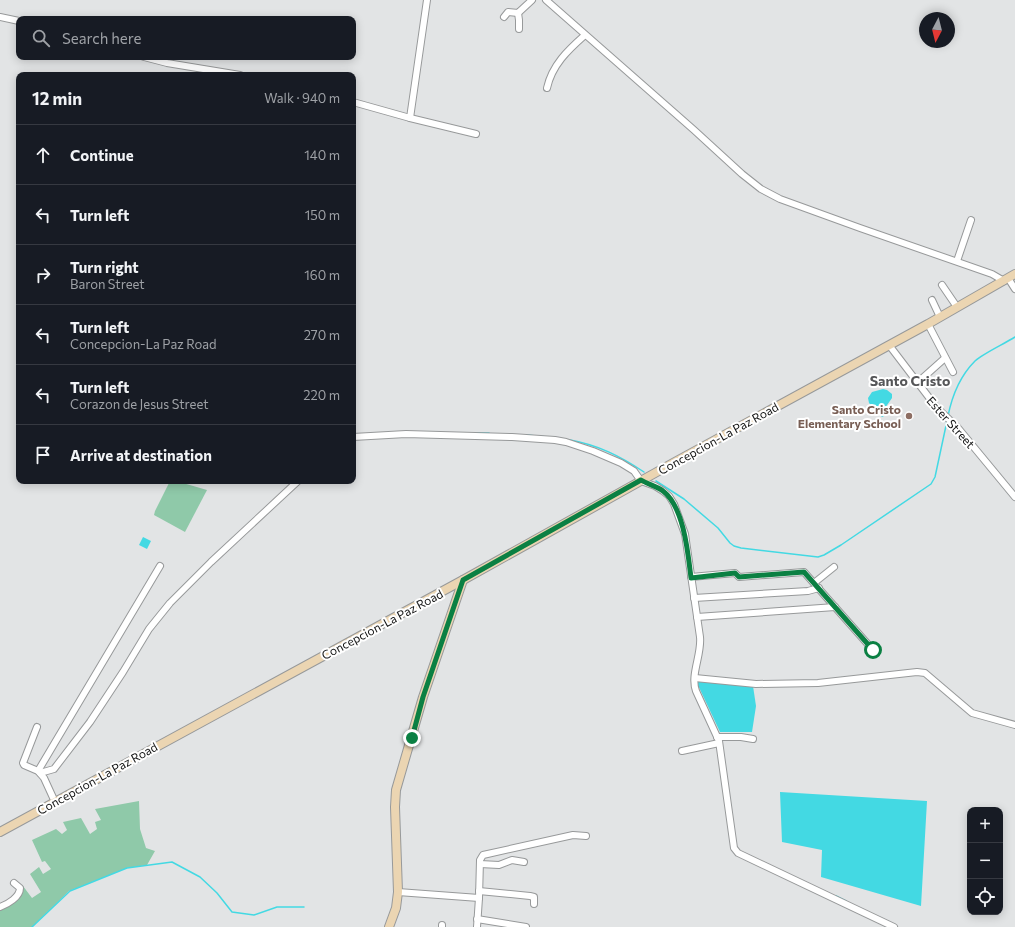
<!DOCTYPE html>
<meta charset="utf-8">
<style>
body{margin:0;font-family:Commissioner,sans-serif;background:#20242c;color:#f1f3f6}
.controls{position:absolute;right:12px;bottom:12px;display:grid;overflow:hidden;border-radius:8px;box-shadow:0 2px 10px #0003}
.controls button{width:36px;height:36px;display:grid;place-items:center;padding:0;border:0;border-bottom:1px solid #363941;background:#171b24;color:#f1f3f6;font:20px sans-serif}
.compass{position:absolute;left:919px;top:12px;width:36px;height:36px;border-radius:50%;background:#171b24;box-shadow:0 2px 10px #0003;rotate:187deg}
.stop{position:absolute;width:12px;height:12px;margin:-9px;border:3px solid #0b8043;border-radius:50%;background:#fff}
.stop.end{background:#0b8043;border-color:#fff;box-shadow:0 1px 4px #0008}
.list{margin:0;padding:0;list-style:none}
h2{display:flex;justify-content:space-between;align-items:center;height:52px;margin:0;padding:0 16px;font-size:17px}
h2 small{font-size:13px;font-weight:400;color:#9ea1a6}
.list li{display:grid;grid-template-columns:26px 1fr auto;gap:12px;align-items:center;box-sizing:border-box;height:60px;padding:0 16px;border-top:1px solid #363941}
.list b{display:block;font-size:15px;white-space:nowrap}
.list p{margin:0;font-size:13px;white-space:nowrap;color:#9ea1a6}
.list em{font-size:13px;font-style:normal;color:#9ea1a6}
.icon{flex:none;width:22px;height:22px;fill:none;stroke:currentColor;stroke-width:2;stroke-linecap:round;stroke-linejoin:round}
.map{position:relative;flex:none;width:1015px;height:927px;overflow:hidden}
.search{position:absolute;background:#171b24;box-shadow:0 2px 10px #0003;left:16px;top:16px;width:340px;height:44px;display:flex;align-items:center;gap:10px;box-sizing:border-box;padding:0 14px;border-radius:8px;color:#9ea1a6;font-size:15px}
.panel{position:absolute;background:#171b24;box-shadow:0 2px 10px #0003;left:16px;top:72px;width:340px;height:412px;border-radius:8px}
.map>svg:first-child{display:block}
</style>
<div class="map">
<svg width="1015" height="927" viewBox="0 0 1015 927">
<rect width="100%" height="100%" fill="#e2e4e5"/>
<g fill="#8fc9a9">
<path d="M170,481H176L207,490L185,532L154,515L155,511Z"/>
<path d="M139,801L140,829L146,848L155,851L147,865L127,868L69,891L32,927H0V908L21,889L23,886L32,898L41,892L30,874L39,867L43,874L51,869L45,861L42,862L32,840L56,829L62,834L67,830L63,822L81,818L90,834L97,829L95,822L101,820L95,809Z"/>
</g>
<g fill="#43d9e3">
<path d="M883,389L887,390L892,394V398L885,408L886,415L882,417L869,403L868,398L872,392Z"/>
<path d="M143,537L151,541L147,549L139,545Z"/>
<path d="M696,681L753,686L756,706L752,732H720Z"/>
<path d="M780,792L927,801L921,906L821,877L822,850L782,842Z"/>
</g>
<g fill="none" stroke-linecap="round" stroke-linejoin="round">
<g stroke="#43d9e3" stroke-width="1.5">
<path d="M948,416C952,396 960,376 975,361C984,353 1004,344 1015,337"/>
<path d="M470,433H489"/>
<path d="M526,435L547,437"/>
<path d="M570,440C598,445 620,456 644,472"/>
<path d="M656,481L684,499L718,528L730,543L734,546L741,548L818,557L824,555L841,545L931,484L935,477L947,421"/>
<path d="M836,896L846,901"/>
<path d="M32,927L70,891L127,868L172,862L200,877L217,893L232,912L254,915L277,907H304"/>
</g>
<g stroke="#97999a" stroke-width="8">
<g id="street">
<path d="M546,0L694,130L742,174L761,189L780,199L860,228L992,274L1004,281"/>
<path d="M518,13L519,20V29"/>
<path d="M0,17L19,21"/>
<path d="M504,17L508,12L518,13L532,0"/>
<path d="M144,57L167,63L240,75"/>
<path d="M547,88C552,65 568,50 585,35"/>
<path d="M353,102L410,118L427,0"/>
<path d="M410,118L476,134"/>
<path d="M957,261L971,220"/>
<path d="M1008,278L1015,289"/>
<path d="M942,285L957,307"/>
<path d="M932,300L940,317"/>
<path d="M928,324L953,372"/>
<path d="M889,345L937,408L958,428L1015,497"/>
<path d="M917,383L945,358"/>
<path d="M353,437L406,434L512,437L555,440L566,442L593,451L621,463L634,471L641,481L655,486L663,491L669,496L674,504L685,534L700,637C702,654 690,675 696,691L719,741L734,848L738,853L894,927"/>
<path d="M691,577L735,573L739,577L804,572L873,650"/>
<path d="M814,583L834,567"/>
<path d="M694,598L808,591L819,588"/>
<path d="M697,617L835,607"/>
<path d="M695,678L756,684L818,683L917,672L925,673L972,713L1015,725"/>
<path d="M37,727L23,763L24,765L38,771L44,778L55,802"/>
<path d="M717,737H741L753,739"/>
<path d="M682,751L719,743"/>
<path d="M38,771L160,566"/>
<path d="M40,773L54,769L90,722L123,672L149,629L170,603L211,562L298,481"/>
<path d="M480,864L499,865L512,860L524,862"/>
<path d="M479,891L530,896L534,897V904"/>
<path d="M398,892L479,898"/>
<path d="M0,907C8,904 20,897 20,888L14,883"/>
<path d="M477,919L526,927"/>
<path d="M442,927V925"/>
<path d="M477,927L479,898L480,860L483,855L573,835L586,836"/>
</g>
</g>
<g stroke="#97999a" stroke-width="10">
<g id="secondary">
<path d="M0,832L463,580L673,463L928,324L1015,274"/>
<path d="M389,927L396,908L398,892L395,807L396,790L423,697L463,580"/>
</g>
</g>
<use href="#street" stroke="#fff" stroke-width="6"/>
<use href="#secondary" stroke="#ebd5b2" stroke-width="8"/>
</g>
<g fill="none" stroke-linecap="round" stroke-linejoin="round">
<path stroke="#0b8043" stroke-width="5" d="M412,738L423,697L463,580L641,480C649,485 657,486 663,491C684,507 688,553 691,578L735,573L739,577L804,572L873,650"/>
</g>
<circle fill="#8d6e63" stroke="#fff" stroke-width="1.5" cx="909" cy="416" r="4"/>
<g text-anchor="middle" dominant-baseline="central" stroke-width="4" stroke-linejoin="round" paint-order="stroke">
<g font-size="12" font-weight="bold" fill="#785e54" stroke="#fff" text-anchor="end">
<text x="901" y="409">Santo Cristo<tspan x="901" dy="14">Elementary School</tspan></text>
</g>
<g font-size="12" fill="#131414" stroke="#fff">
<text transform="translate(951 422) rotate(48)">Ester Street</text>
<text transform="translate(718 438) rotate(-29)">Concepcion-La Paz Road</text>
<text transform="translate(382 624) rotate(-28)">Concepcion-La Paz Road</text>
<text transform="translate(97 778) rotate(-29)">Concepcion-La Paz Road</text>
</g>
<g font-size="14" font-weight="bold" fill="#555658" stroke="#fff">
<text x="910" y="380">Santo Cristo</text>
</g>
</g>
</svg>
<div class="controls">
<button>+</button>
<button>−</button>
<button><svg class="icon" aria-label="locate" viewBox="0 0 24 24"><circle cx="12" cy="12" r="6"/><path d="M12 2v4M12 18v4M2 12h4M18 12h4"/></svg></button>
</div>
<svg class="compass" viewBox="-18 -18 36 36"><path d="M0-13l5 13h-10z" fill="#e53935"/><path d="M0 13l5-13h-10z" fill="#9ea1a6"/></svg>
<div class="stop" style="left:873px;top:650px"></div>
<div class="stop end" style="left:412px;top:738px"></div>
<div class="search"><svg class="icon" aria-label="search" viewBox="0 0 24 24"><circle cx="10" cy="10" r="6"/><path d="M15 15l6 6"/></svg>Search here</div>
<section class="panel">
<h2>12 min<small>Walk · 940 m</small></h2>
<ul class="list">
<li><svg class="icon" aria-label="ahead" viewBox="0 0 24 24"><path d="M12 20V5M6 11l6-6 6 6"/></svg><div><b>Continue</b></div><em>140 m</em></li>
<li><svg class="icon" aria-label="left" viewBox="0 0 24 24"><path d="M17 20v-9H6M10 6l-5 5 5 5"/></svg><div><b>Turn left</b></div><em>150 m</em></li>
<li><svg class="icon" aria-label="right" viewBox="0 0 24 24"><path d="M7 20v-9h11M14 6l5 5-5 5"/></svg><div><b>Turn right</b><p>Baron Street</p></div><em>160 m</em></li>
<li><svg class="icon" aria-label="left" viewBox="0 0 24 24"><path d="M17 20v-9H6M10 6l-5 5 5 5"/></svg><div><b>Turn left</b><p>Concepcion-La Paz Road</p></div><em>270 m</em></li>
<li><svg class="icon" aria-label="left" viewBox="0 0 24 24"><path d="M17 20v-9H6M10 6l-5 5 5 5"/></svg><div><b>Turn left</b><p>Corazon de Jesus Street</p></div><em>220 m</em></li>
<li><svg class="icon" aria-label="arrive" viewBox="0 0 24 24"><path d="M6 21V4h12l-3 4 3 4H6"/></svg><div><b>Arrive at destination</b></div></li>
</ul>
</section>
</div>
